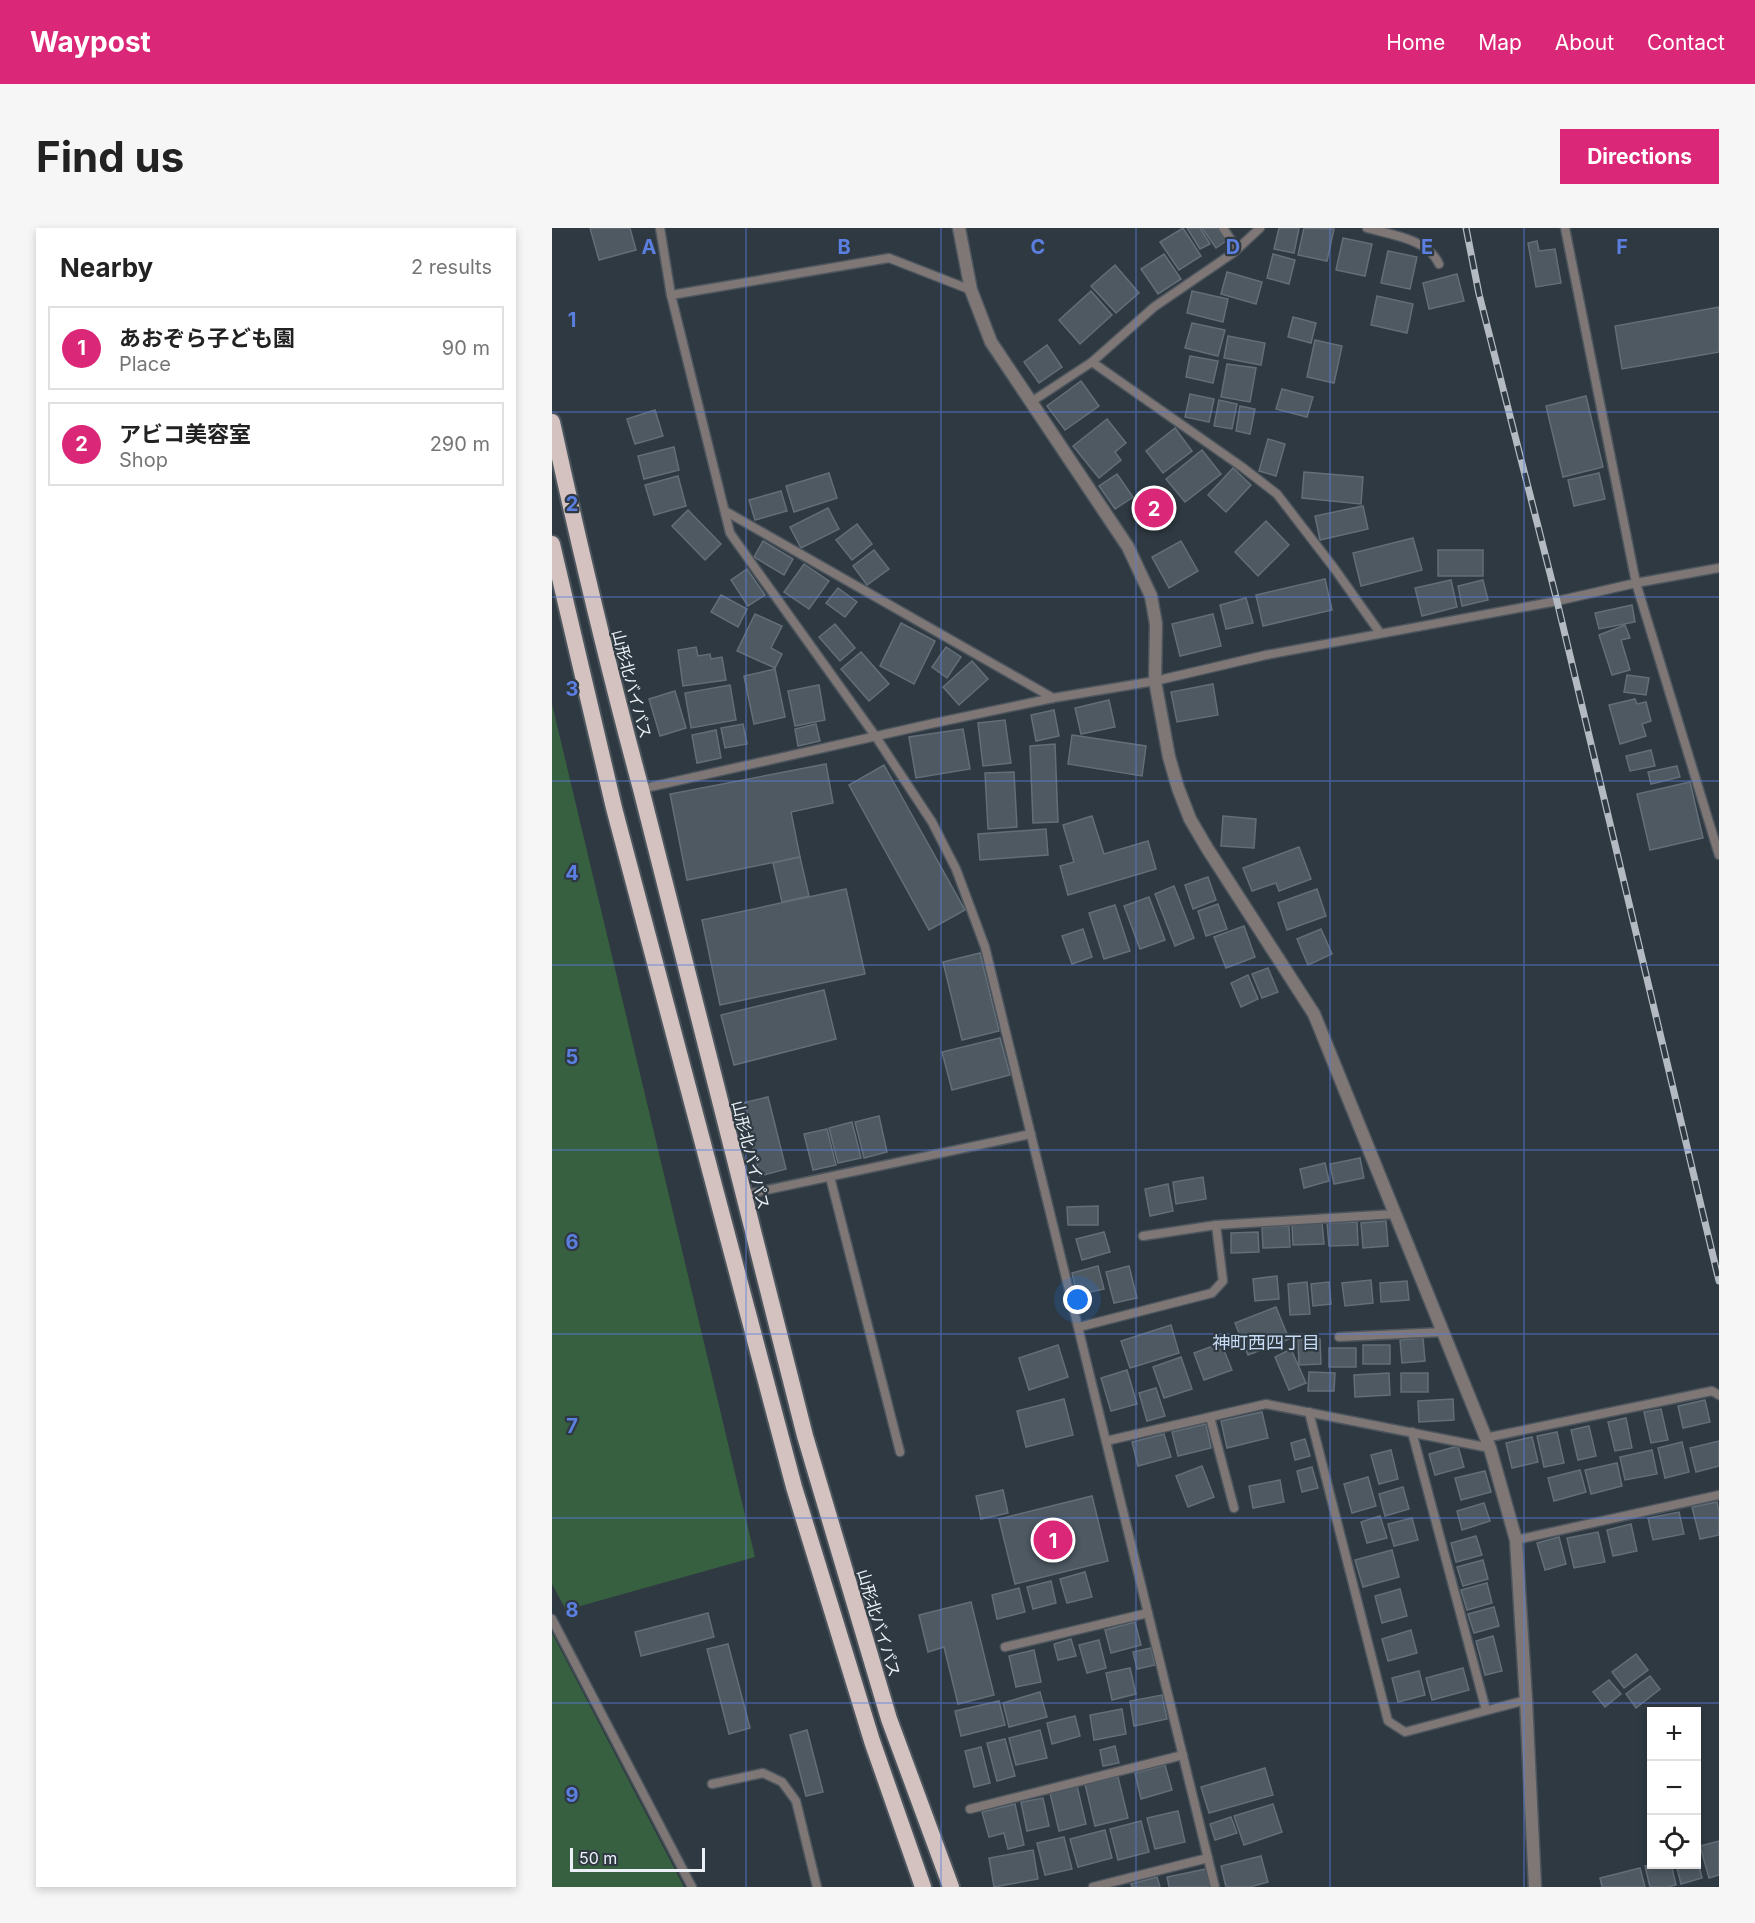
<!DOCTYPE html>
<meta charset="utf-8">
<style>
body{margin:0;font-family:Inter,"Noto Sans JP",sans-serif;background:#f6f6f6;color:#222}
.controls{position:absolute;right:18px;bottom:18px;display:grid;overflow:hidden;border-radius:0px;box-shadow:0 3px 9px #0003}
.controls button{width:54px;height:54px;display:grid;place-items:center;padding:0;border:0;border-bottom:2px solid #e0e0e0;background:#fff;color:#222;font:30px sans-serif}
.scale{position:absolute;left:18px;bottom:15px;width:135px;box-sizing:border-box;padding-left:6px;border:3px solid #ebf1f7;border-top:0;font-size:16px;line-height:21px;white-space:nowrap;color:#ebf1f7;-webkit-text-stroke:4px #2f3941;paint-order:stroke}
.you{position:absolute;left:526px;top:1072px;width:21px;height:21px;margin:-15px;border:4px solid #fff;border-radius:50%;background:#1a73e8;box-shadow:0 0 0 9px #1a73e833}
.badge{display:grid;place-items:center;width:39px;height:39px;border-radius:50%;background:#db2777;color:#fff;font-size:20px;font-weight:700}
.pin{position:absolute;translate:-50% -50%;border:3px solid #fff;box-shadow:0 2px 6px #0006}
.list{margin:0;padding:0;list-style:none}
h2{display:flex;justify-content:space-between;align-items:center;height:78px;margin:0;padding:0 24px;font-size:26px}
h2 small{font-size:20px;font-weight:400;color:#767676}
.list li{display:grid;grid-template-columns:39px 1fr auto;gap:18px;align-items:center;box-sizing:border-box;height:84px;margin:0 12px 12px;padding:0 12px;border:2px solid #e0e0e0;border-radius:0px}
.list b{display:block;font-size:22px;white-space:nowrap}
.list p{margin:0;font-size:20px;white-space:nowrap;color:#767676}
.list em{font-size:20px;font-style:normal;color:#767676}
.icon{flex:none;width:33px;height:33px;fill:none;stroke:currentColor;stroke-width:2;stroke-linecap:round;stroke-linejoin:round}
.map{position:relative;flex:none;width:1167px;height:1659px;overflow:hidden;border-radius:0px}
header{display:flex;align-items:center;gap:36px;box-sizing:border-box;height:84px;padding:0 30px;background:#db2777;color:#fff}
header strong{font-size:28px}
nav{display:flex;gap:33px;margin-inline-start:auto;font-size:21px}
.intro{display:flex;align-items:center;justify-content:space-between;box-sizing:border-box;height:144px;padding:0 36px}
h1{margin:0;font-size:42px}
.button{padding:15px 27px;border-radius:0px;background:#db2777;color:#fff;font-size:21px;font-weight:700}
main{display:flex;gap:36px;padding:0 36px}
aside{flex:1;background:#fff;border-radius:0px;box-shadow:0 3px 9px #0003}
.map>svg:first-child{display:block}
</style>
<header>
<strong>Waypost</strong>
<nav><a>Home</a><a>Map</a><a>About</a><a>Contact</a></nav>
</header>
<div class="intro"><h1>Find us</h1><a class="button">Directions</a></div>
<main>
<aside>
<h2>Nearby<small>2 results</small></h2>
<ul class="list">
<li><span class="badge">1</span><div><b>あおぞら子ども園</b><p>Place</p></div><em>90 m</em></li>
<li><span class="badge">2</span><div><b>アビコ美容室</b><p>Shop</p></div><em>290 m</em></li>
</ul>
</aside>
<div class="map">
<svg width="1167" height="1659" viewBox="0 0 1167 1659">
<rect width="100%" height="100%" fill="#2f3941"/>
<g fill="#376041">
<path d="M0,476L203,1329L14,1382L0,1356Z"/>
<path d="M0,1405L132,1659H0Z"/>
</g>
<g fill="#4e5962" stroke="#636e78" stroke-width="1.5">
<path d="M38,0H78L84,22L47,32Z"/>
<path d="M631,0L649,28L627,42L608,14Z"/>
<path d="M635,0H648L658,16L648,21Z"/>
<path d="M650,0H665L674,13L664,20Z"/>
<path d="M727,0H747L742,25L722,21Z"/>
<path d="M752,0L782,1L775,33L746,27Z"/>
<path d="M791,10L820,16L813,48L784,42Z"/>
<path d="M985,13L987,23L1003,21L1009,55L984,59L976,15Z"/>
<path d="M836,23L865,29L858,61L829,55Z"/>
<path d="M612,26L629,51L606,66L589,41Z"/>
<path d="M721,26L743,32L737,56L715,50Z"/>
<path d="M563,37L587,65L564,85L539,58Z"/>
<path d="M675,44L710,54L704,76L669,66Z"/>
<path d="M905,46L912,73L877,81L871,55Z"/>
<path d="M539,63L560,87L528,116L507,92Z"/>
<path d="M640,63L676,71L671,94L635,85Z"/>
<path d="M825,68L861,76L855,105L819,97Z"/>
<path d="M1167,79V124L1070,141L1063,98Z"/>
<path d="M741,89L764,95L759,115L736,109Z"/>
<path d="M640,95L673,102L666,128L633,120Z"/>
<path d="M676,108L713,115L709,137L672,130Z"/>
<path d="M763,112L790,118L782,155L755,149Z"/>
<path d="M495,117L510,139L487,155L472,134Z"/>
<path d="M638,128L666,133L661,155L634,149Z"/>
<path d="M675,136L704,140L698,174L669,169Z"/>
<path d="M529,153L547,178L513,202L495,178Z"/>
<path d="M730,161L761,169L755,189L724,181Z"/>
<path d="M638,166L662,171L657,194L633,189Z"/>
<path d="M1034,168L1051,239L1011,249L994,178Z"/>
<path d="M667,172L685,176L680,201L662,198Z"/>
<path d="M688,178L703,181L698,206L684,203Z"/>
<path d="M103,182L111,208L83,216L75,191Z"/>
<path d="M555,191L574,215L563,224L569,232L547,250L521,218Z"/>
<path d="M623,200L640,223L611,245L594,223Z"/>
<path d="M716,211L733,216L724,248L707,243Z"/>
<path d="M122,219L127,242L92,251L86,228Z"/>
<path d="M650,222L669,246L633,274L614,251Z"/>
<path d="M681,240L699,257L674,284L656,267Z"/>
<path d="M752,244L811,249L809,276L750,270Z"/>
<path d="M277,245L285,270L242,284L234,258Z"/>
<path d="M1047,245L1053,271L1022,278L1016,252Z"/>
<path d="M565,246L581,269L563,281L547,258Z"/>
<path d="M126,248L134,278L102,287L93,257Z"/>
<path d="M229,263L235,283L203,292L197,272Z"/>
<path d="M811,278L816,301L768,312L763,288Z"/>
<path d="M276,280L287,301L249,320L238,299Z"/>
<path d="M136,282L169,316L153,332L120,298Z"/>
<path d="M714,293L737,317L706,348L683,324Z"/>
<path d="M305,296L320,316L300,332L284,312Z"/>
<path d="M861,310L870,342L809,358L801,325Z"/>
<path d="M211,313L241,331L232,347L202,329Z"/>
<path d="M629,313L646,343L617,360L600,329Z"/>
<path d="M322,322L337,341L315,357L301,338Z"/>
<rect x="886" y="322" width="45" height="26"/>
<path d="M252,336L277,353L257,381L232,364Z"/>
<path d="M195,341L213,367L196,378L179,352Z"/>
<path d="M773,351L780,382L711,398L704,367Z"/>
<path d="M899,352L905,379L870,388L863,360Z"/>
<path d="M931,352L936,372L910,378L906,358Z"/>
<path d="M286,360L305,374L293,389L274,375Z"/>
<path d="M169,367L195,381L186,399L159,384Z"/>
<path d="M694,370L701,395L674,401L668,377Z"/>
<path d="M1080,377L1083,394L1047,401L1043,385Z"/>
<path d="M203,386L230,398L219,420L230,426L223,440L185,423Z"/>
<path d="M661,386L669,418L628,428L620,396Z"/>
<path d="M349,395L383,413L362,456L328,438Z"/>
<path d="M283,396L303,420L288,433L267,409Z"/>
<path d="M1073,397L1078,410L1069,412L1078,442L1060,447L1047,407Z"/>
<path d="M144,419L146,428L158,426L159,431L170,429L174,452L131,458L126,422Z"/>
<path d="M394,419L409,429L395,450L380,439Z"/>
<path d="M309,424L337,456L317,473L289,441Z"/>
<path d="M420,433L436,451L407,477L391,459Z"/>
<path d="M223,441L233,489L202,496L192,448Z"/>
<path d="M1075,447L1097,450L1094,467L1072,464Z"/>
<path d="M661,456L666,487L625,494L619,464Z"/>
<path d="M178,457L184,492L139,500L133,465Z"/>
<path d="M267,457L273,492L243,498L236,463Z"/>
<path d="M123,463L134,500L108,508L97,471Z"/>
<path d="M1083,471L1085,476L1094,474L1099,493L1090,496L1094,508L1068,516L1057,477Z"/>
<path d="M557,472L563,499L529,506L523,480Z"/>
<path d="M502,482L507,508L484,513L479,487Z"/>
<path d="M453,492L459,535L431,538L426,495Z"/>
<path d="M191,496L195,516L173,520L169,500Z"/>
<path d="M264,496L268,513L246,518L243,501Z"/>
<path d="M411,501L418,541L364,550L357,509Z"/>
<path d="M164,502L169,530L145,535L140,507Z"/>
<path d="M520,507L594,518L590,548L516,536Z"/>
<path d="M503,516L506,594L481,595L478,518Z"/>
<path d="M1099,522L1103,538L1078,543L1074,528Z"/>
<path d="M274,536L281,575L239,584L248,629L135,652L118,566Z"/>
<path d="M332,537L413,682L377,702L297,557Z"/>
<path d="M1125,538L1128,549L1099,556L1096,544Z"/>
<path d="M462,544L465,599L436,601L433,545Z"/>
<path d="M1138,554L1151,610L1098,622L1085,566Z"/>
<path d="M540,588L552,626L596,613L604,641L516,667L508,638L522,634L511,597Z"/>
<path d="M671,588L704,591L702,620L669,618Z"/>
<path d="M494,601L496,627L428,632L426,606Z"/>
<path d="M747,619L759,651L727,663L724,655L700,663L691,640Z"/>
<path d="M248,629L257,668L230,674L221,635Z"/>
<path d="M656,649L664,672L641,681L633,657Z"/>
<path d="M622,658L642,710L623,718L603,666Z"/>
<path d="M294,661L313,746L168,777L150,692Z"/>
<path d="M765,661L774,688L735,702L726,675Z"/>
<path d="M597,669L613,712L588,721L572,678Z"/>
<path d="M666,676L675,701L654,708L646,683Z"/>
<path d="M563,677L578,723L552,731L537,685Z"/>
<path d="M692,698L703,729L674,740L662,709Z"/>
<path d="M531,701L540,729L520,736L510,708Z"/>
<path d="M769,701L780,726L756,737L745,711Z"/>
<path d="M428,725L447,803L410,812L391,734Z"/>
<path d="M716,740L726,764L710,770L700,746Z"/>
<path d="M696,747L706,771L689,779L679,755Z"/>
<path d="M272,762L284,811L182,837L169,787Z"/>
<path d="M448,810L458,847L400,862L390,824Z"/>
<path d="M216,869L234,941L208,948L190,875Z"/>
<path d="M327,888L335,924L312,930L303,894Z"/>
<path d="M300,894L309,930L286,935L277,900Z"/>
<path d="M275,901L284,937L261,942L252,906Z"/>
<path d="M808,930L812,950L782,956L778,936Z"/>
<path d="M773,935L777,953L752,960L748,941Z"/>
<path d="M651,949L654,971L624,976L621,954Z"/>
<path d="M616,956L621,983L598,988L593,961Z"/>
<path d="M546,978V997H516L515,979Z"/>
<path d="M834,993L836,1018L811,1020L809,995Z"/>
<path d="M770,994L772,1016L741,1017L740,995Z"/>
<path d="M805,994L806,1017L777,1018L775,995Z"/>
<path d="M737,998L738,1019L711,1020L710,999Z"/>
<path d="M552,1004L558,1024L530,1032L524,1011Z"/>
<path d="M706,1004L707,1024L679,1025V1005Z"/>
<path d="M546,1038L552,1061L525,1067L520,1045Z"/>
<path d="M577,1038L585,1070L562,1075L554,1044Z"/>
<path d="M725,1048L727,1071L703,1073L701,1051Z"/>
<path d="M819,1052L821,1075L793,1078L790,1055Z"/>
<path d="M855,1053L857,1072L829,1074L828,1055Z"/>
<path d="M755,1054L758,1086L738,1087L736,1056Z"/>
<path d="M777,1054L779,1076L761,1078L759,1056Z"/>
<path d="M724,1079L737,1111L696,1127L683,1095Z"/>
<path d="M619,1097L627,1125L578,1140L569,1113Z"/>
<path d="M871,1110L873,1133L850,1135L848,1112Z"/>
<path d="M768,1111L769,1136L747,1137L746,1112Z"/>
<path d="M669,1115L680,1142L652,1152L642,1125Z"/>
<path d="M506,1117L516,1149L477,1162L467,1130Z"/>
<rect x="811" y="1117" width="27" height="19"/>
<rect x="777" y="1120" width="27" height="19"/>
<path d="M739,1121L754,1155L737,1162L723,1129Z"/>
<path d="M629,1129L640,1161L612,1170L601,1139Z"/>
<path d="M575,1142L585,1176L559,1183L549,1150Z"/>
<path d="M757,1144L783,1145L782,1163H756Z"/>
<path d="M837,1145L838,1167L803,1169L802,1147Z"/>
<rect x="849" y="1145" width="27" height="19"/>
<path d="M604,1160L613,1188L595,1193L587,1165Z"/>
<path d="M512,1171L521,1207L474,1219L465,1183Z"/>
<path d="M901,1171L902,1192L867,1194L866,1173Z"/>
<path d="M1153,1172L1158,1194L1131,1200L1126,1178Z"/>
<path d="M1109,1181L1116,1212L1099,1215L1092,1184Z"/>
<path d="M710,1184L716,1210L675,1220L669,1193Z"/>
<path d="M1074,1190L1080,1220L1063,1223L1056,1194Z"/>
<path d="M654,1196L659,1220L626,1228L620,1204Z"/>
<path d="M1037,1198L1044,1228L1026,1232L1019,1202Z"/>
<path d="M1005,1204L1012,1235L992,1239L985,1208Z"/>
<path d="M612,1206L619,1229L586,1238L580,1214Z"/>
<path d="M980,1209L986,1234L960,1240L954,1215Z"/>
<path d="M753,1211L758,1228L743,1232L739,1215Z"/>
<path d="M1167,1213V1238L1144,1244L1138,1220Z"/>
<path d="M1130,1214L1137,1244L1113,1250L1106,1220Z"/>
<path d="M906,1218L912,1239L883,1247L877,1226Z"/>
<path d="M839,1222L846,1251L827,1256L819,1227Z"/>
<path d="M1100,1222L1105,1246L1073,1252L1068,1229Z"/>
<path d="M1065,1235L1070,1258L1039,1266L1033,1242Z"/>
<path d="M650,1238L662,1269L636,1279L624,1248Z"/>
<path d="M760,1239L766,1260L750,1264L745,1243Z"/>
<path d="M1028,1242L1034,1264L1002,1273L996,1250Z"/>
<path d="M933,1243L939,1264L909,1272L903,1250Z"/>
<path d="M816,1249L824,1278L800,1285L792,1256Z"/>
<path d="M728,1252L732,1274L701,1280L697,1258Z"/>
<path d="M851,1259L857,1281L833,1288L827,1266Z"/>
<path d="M451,1262L456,1285L429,1291L424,1268Z"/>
<path d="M540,1268L556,1333L463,1356L447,1291Z"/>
<path d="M1165,1274L1167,1284V1307L1148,1311L1140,1279Z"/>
<path d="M932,1275L938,1293L910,1302L905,1283Z"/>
<path d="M1127,1284L1132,1306L1101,1312L1096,1290Z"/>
<path d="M828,1288L835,1310L815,1315L809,1294Z"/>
<path d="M860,1290L866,1312L842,1318L836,1296Z"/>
<path d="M1079,1296L1085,1323L1061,1328L1055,1302Z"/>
<path d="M1046,1304L1053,1334L1022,1340L1015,1310Z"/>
<path d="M924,1308L930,1327L904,1334L899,1315Z"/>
<path d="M1007,1309L1014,1336L993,1342L985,1315Z"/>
<path d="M840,1322L847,1349L811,1359L803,1332Z"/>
<path d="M931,1332L936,1351L911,1358L905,1339Z"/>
<path d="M533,1344L540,1369L515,1375L508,1351Z"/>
<path d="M499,1353L504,1375L481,1381L475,1359Z"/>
<path d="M935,1355L940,1375L915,1382L909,1362Z"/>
<path d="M467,1360L473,1384L445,1391L440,1367Z"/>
<path d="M848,1361L855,1388L830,1395L823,1368Z"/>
<path d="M419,1374L442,1467L406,1476L392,1419L376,1424L367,1387Z"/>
<path d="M942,1379L947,1398L922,1405L916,1386Z"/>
<path d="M156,1385L162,1409L89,1428L83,1404Z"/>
<path d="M583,1394L589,1417L559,1425L553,1402Z"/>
<path d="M859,1402L865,1425L836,1433L830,1411Z"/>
<path d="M941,1408L950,1443L933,1447L924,1413Z"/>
<path d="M519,1411L524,1428L506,1432L502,1416Z"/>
<path d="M547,1412L554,1440L535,1445L527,1417Z"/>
<path d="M176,1416L198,1500L177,1506L155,1421Z"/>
<path d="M599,1420L603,1437L585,1441L581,1424Z"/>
<path d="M482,1422L489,1454L464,1459L457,1428Z"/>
<path d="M1084,1426L1096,1442L1072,1460L1060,1444Z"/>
<path d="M578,1440L584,1466L560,1472L554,1445Z"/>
<path d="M911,1440L917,1462L880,1472L874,1450Z"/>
<path d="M867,1443L873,1467L846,1474L840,1450Z"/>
<path d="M1098,1448L1108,1461L1084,1480L1074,1466Z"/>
<path d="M1057,1452L1069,1466L1053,1479L1041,1464Z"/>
<path d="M488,1464L495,1489L457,1499L451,1475Z"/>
<path d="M610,1467L615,1491L582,1498L578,1473Z"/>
<path d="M447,1473L453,1497L409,1508L403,1483Z"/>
<path d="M570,1481L574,1506L542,1512L538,1487Z"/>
<path d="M523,1488L528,1508L500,1516L495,1495Z"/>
<path d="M255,1502L271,1564L254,1568L238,1507Z"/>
<path d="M488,1502L495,1530L464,1537L457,1510Z"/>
<path d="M453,1511L463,1548L445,1553L435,1515Z"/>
<path d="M563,1518L567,1535L551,1538L548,1522Z"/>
<path d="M429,1519L438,1555L422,1559L413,1523Z"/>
<path d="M613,1537L620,1562L589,1571L583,1545Z"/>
<path d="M713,1540L721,1567L657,1585L649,1559Z"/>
<path d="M566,1549L576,1590L543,1598L533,1556Z"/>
<path d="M525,1558L534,1596L507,1603L498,1565Z"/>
<path d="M491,1570L497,1598L475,1603L469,1574Z"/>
<path d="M463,1576L472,1617L456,1621L452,1605L437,1609L430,1584Z"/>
<path d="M721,1576L730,1604L692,1617L682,1588Z"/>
<path d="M626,1583L633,1614L603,1621L595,1590Z"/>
<path d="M679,1589L685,1605L663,1612L658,1596Z"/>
<path d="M589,1593L597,1624L566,1632L558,1601Z"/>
<path d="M553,1602L560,1630L526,1639L518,1611Z"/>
<path d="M512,1609L520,1641L493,1647L485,1615Z"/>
<path d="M1167,1613V1647L1157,1650L1148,1618Z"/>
<path d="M481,1622L486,1651L442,1659L437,1630Z"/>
<path d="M1144,1625L1150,1650L1129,1656L1124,1636H1144Z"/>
<path d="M709,1628L716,1654L698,1659H674L669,1638Z"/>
<path d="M1100,1636H1119L1124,1657L1115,1659H1098L1093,1638Z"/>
<path d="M1088,1640L1093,1659H1050L1048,1650Z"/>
<path d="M654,1641L658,1659H617L615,1649Z"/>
<path d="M605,1649L608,1659H580L579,1656Z"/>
</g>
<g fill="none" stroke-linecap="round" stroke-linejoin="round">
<g stroke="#4d565e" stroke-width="11">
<g id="service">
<path d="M108,0L119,67"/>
<path d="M671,0L685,21"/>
<path d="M815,0C840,7 876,11 887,36"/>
<path d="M1013,0L1084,355L1167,627"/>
<path d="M419,62L337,30L119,67L178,305L324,509L380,594L404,641L433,719L663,1659"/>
<path d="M540,134L690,239L725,266L782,340L828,405"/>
<path d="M479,174L540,134L602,79L681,25L708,0"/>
<path d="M173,283L501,470"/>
<path d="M89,561L378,496L501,470L603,453L714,427L1005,373L1084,355L1167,340"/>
<path d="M278,949L348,1224"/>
<path d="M191,967L479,906"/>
<path d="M591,1008L664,997L843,986"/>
<path d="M527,1099L660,1065L671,1053L664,997"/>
<path d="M787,1109L891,1104"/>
<path d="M757,1184L836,1493L853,1504L974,1472"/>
<path d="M658,1189L682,1280"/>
<path d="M860,1204L934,1482"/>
<path d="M933,1210L1160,1163L1167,1167"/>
<path d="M554,1213L714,1176L938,1220"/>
<path d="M964,1312L1167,1267"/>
<path d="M0,1391L140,1659"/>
<path d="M453,1419L596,1385"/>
<path d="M160,1556L211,1545L230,1554L244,1573L265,1659"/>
<path d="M418,1581L631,1527"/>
<path d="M541,1659L656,1630"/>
</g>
</g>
<g stroke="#4d565e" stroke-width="15">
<path id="minor" d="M407,0L419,62L439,114L576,319L599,368L604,396L603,453L617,529L626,560L638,591L655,620L762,786L938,1220L964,1312L974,1472L983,1659"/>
</g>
<g stroke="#4d565e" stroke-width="20">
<g id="trunk">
<path d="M0,194C27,317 56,439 89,561L253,1208L337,1491L399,1659"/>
<path d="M0,316L62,580L242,1259L320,1513L371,1659"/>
</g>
</g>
<use href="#service" stroke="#7f7776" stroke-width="8"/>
<use href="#minor" stroke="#7f7776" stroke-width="12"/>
<use href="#trunk" stroke="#d3c2bf" stroke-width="16"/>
<g stroke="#b3bac1" stroke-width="7">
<path id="rail" d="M914,0L927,66L1005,373L1167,1053"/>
</g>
<use href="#rail" stroke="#2f3941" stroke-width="4.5" stroke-dasharray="14" stroke-linecap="butt"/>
</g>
<path fill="none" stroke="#5b7fe1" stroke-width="1.5" stroke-opacity="0.55" d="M194,0V1659M389,0V1659M584,0V1659M778,0V1659M972,0V1659M0,184H1167M0,369H1167M0,553H1167M0,737H1167M0,922H1167M0,1106H1167M0,1290H1167M0,1475H1167"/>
<g text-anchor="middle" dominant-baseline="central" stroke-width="4.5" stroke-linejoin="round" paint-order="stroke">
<g font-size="16" fill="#ebf1f7" stroke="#2f3941">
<text transform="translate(80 456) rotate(75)">山形北バイパス</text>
<text transform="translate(199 927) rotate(76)">山形北バイパス</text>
<text transform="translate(327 1395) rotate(73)">山形北バイパス</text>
</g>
<g font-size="18" fill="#c7dbf4" stroke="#2f3941">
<text x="714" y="1114">神町西四丁目</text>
</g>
</g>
<g font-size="20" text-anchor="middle" font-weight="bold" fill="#5b7fe1" stroke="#2f3941" stroke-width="4.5" stroke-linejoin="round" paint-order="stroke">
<text x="97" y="26">A</text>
<text x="292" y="26">B</text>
<text x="486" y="26">C</text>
<text x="681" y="26">D</text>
<text x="875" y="26">E</text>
<text x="1070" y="26">F</text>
<text x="20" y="99">1</text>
<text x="20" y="283">2</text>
<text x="20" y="468">3</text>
<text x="20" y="652">4</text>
<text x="20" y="836">5</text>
<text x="20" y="1021">6</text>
<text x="20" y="1205">7</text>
<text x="20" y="1389">8</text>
<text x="20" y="1574">9</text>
</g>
</svg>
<div class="controls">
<button>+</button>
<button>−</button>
<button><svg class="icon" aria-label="locate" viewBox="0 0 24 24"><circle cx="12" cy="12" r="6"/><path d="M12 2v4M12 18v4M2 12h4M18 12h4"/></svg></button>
</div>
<div class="scale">50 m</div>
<div class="you"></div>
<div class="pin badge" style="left:501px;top:1312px">1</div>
<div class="pin badge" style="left:602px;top:280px">2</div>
</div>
</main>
